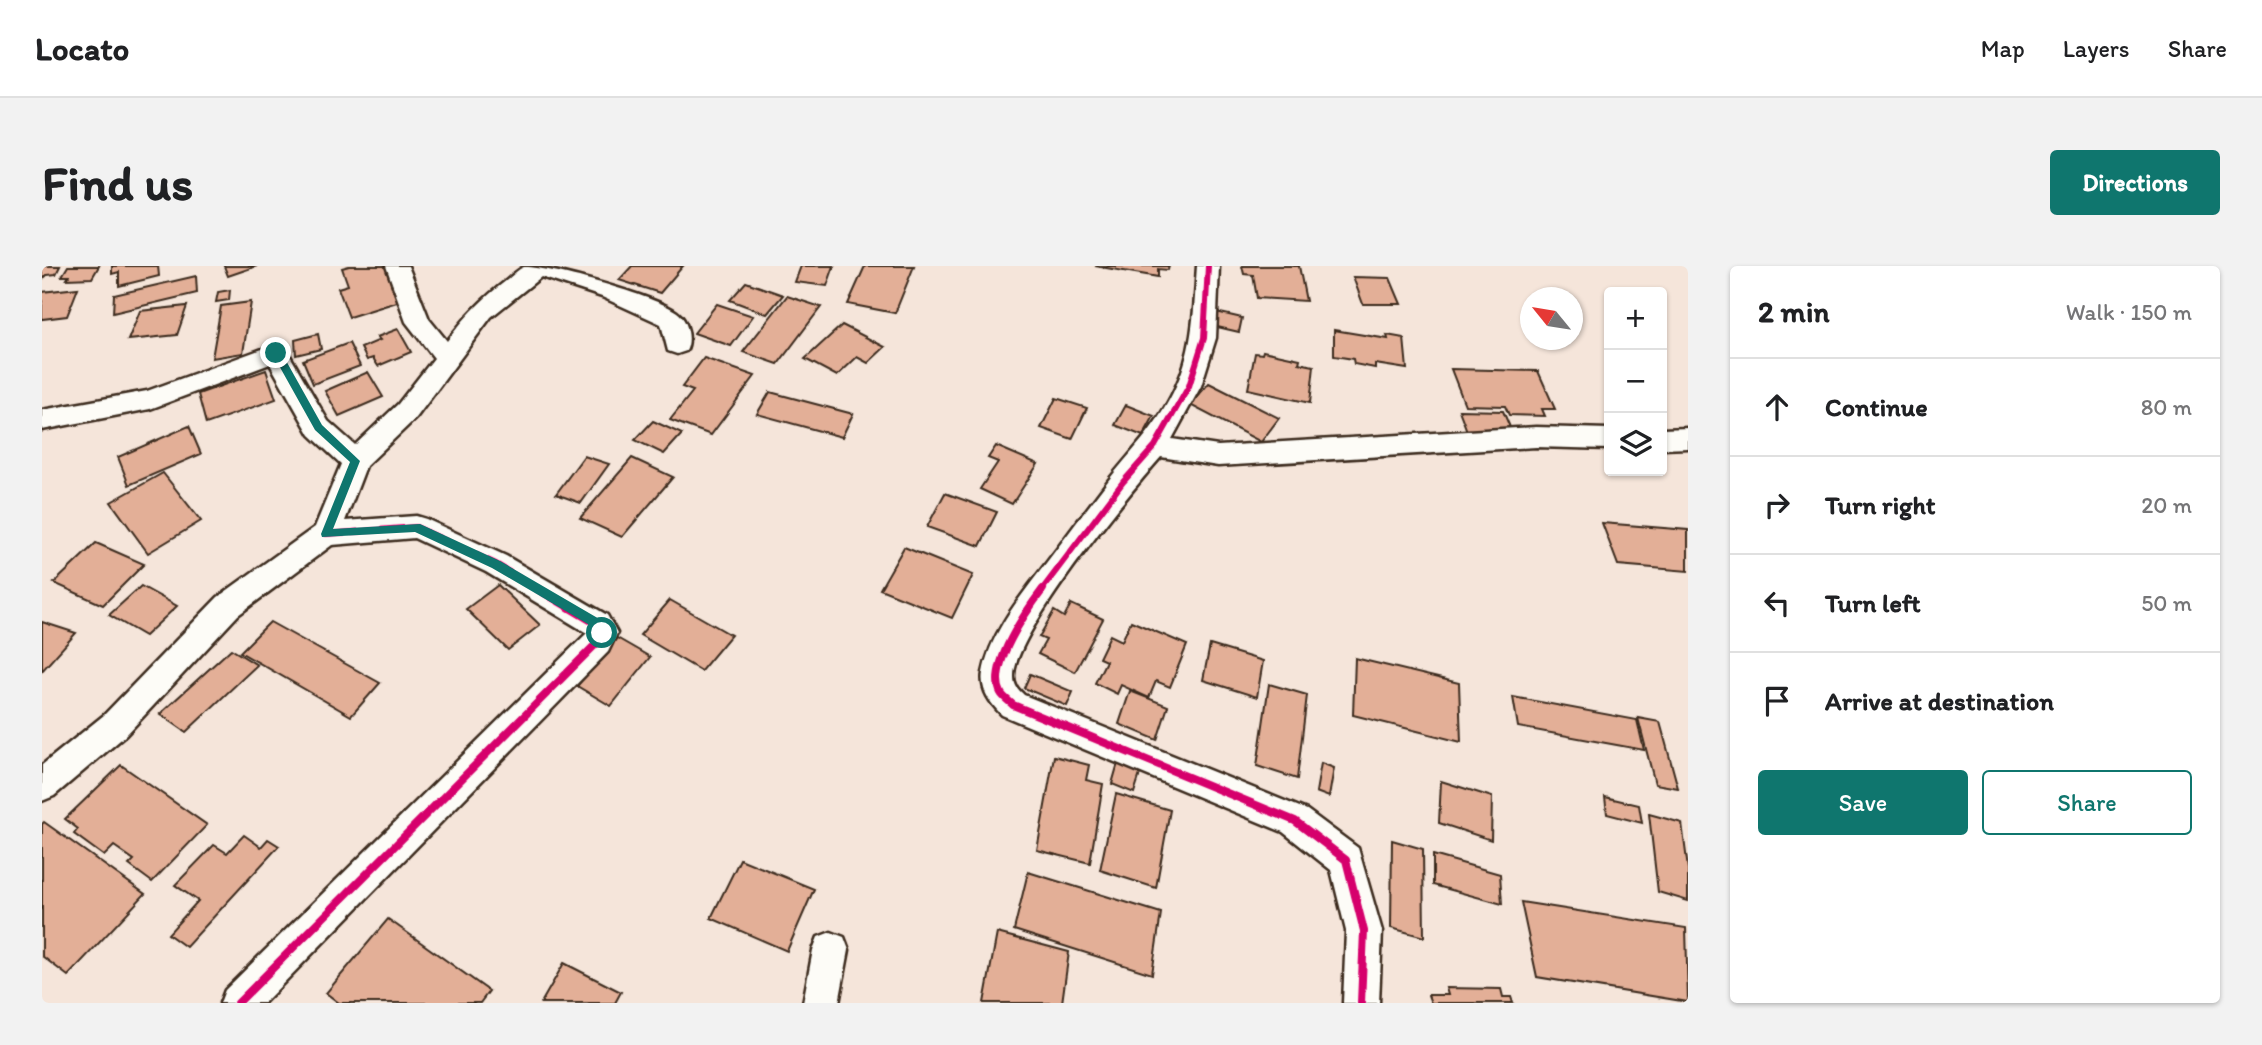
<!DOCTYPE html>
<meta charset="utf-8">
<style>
body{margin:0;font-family:Itim,sans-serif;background:#f2f2f2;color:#202124}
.controls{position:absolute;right:21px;top:21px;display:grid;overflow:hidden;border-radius:7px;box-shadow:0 2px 5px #0004}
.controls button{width:63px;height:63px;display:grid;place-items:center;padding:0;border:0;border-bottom:2px solid #e0e0e0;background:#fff;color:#202124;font:35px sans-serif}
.compass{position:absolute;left:1478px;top:21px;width:63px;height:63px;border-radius:50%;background:#fff;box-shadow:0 2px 5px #0004;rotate:300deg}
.stop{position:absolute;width:21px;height:21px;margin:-16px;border:5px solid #0f766e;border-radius:50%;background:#fff}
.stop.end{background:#0f766e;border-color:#fff;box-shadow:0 2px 7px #0008}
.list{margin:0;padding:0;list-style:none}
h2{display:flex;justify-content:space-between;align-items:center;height:91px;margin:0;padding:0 28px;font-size:30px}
h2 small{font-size:23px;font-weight:400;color:#757577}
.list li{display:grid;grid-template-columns:46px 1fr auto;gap:21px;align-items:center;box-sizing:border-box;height:98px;padding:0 28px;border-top:2px solid #e0e0e0}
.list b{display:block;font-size:26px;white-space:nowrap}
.list em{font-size:23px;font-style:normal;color:#757577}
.actions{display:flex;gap:14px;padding:21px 28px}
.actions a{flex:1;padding:16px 0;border:2px solid #0f766e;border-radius:7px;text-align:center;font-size:24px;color:#0f766e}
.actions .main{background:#0f766e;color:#fff}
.icon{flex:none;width:38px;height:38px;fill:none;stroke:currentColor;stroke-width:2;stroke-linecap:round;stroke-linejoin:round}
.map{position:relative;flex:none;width:1646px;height:737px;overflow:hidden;border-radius:7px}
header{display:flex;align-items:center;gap:42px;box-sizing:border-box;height:98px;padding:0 35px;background:#fff;border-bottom:2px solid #e0e0e0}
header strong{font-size:33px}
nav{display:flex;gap:38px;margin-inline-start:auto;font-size:24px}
.intro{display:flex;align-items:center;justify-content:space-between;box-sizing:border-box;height:168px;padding:0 42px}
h1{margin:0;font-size:49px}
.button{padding:18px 32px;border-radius:7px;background:#0f766e;color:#fff;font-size:24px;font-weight:700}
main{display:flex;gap:42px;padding:0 42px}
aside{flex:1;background:#fff;border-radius:7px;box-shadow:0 2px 5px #0004}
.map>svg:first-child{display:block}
</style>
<header>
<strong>Locato</strong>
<nav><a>Map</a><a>Layers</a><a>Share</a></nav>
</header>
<div class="intro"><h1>Find us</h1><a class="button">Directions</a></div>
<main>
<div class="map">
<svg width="1646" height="737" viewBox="0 0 1646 737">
<rect width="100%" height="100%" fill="#f5e5da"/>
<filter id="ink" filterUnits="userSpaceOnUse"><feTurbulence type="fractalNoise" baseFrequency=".0143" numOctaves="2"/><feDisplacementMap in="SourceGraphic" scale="14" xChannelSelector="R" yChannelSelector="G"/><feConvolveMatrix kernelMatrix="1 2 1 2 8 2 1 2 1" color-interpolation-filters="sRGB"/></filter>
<g filter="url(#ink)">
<g fill="#e3af97" stroke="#3b2a1e" stroke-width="2">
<path d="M0,0H18L14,8L5,9L0,14Z"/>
<path d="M26,0H57L50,12L25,13L27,10H20Z"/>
<path d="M70,0H116L117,10L77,20V6L70,8Z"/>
<path d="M182,0H215L186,10Z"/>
<path d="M307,0H344L358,35L307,51L296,22L306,19L300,2Z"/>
<path d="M590,0H641L618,27L577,14Z"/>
<path d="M759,0H792L785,20L753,16Z"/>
<path d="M823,0H872L853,47L806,38Z"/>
<path d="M1053,0H1127L1126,4L1116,3V11Z"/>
<path d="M1200,0H1257L1264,35L1215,32L1211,9L1202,8Z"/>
<path d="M154,10L155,27L71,47L72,29Z"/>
<path d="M1311,11L1348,12L1359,38H1321Z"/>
<path d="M704,16L741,29L725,48L688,34Z"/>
<path d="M36,22L25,50L0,53V26Z"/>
<path d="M188,24L187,34L174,36L176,26Z"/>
<path d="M745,30L779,41L736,98L701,86Z"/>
<path d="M209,36L201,87L170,92L179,40Z"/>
<path d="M675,38L711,50L689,80L652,67Z"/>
<path d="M145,40L135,69L86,74L98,45Z"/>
<path d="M1174,46L1200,52L1197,66L1171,60Z"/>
<path d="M800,59L843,81L826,97L815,91L795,110L763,93Z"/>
<path d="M356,63L369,86L336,100L331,92L325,94L319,82L338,74L335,71Z"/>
<path d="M1292,64L1346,73L1345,69L1362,72L1365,103L1333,98V102L1312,98L1311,93L1292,90Z"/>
<path d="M276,68L279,83L254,89L253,74Z"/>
<path d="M307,77L318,100L271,118L261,94Z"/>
<path d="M1221,85L1258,93L1257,97L1272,100L1268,137L1206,123L1213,87L1220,88Z"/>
<path d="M662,92L713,110L669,169L628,154L651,125L640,121Z"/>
<path d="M1409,103L1496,105L1513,143H1500L1503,150L1467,149L1463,140L1423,139Z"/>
<path d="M224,104L234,133L164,158L156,128Z"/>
<path d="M326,106L341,131L297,150L283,125Z"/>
<path d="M1167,117L1237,152L1219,176L1148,139Z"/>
<path d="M728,126L811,148L800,171L715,148Z"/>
<path d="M1014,132L1045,142L1030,173L999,162Z"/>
<path d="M1084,139L1112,150L1101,170L1073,159Z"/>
<path d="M1417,144L1461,145L1470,166L1425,165Z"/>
<path d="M611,155L640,168L622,188L593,174Z"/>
<path d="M147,160L159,188L87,219L76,191Z"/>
<path d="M954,180L996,198L970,238L938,223L956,196L946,192Z"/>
<path d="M542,190L567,198L539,237L514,228Z"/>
<path d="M590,192L631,211L580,271L538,252Z"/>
<path d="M121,207L159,255L106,287L69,236Z"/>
<path d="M903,227L955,246L938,280L885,261Z"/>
<path d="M1560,257L1646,264V305L1576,299Z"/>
<path d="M54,277L102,298L61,339L12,317Z"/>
<path d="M862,281L931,309L910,352L838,323Z"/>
<path d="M456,319L498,359L466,384L424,343Z"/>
<path d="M99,320L135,340L103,370L67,349Z"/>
<path d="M628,334L689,369L659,405L598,369Z"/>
<path d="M1029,338L1061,353L1033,406L996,388L1004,374L997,371L1012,345L1022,351Z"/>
<path d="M1089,355L1145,379L1128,421L1114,415L1107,432L1079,419L1075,428L1053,417L1064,395L1057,392L1068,369L1080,375Z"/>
<path d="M0,356L34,367L0,405Z"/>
<path d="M228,356L338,417L309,450L198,386Z"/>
<path d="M575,372L608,391L569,440L535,420Z"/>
<path d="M1168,379L1221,395L1215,431L1161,414Z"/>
<path d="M189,383L215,399L144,466L118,448Z"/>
<path d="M1313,392L1417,417L1419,476L1311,449Z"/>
<path d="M988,408L1031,426L1025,440L982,422Z"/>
<path d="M1227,418L1265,429L1255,513L1215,500Z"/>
<path d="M1088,425L1126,440L1115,474L1077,458Z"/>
<path d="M1471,431L1595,454L1602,484L1476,461Z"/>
<path d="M1596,452L1618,456L1636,522L1613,518Z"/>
<path d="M1012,490L1047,499L1044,514L1061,518L1048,597L995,584Z"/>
<path d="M1076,497L1099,505L1092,527L1070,518Z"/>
<path d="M1279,497L1292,502L1287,531L1274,526Z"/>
<path d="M79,499L165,559L110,616L87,599L92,594L72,580L62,590L32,568L36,563L23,553Z"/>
<path d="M1399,515L1450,531L1449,574L1397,557Z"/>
<path d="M1074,528L1128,544L1114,622L1058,604Z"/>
<path d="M1563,531L1597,539L1600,557L1565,548Z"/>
<path d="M1607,548L1640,557L1646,603V635L1616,626Z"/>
<path d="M2,556L103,628L26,710L0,690V558Z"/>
<path d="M202,569L219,581L226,573L237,580L144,681L126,668L156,635L133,619L172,579L185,587Z"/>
<path d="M1350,574L1381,583L1382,671L1349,662Z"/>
<path d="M1391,589L1458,608L1460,638L1391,619Z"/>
<path d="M698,593L772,623L745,685L669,652Z"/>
<path d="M986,606L1119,647L1110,708L972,664Z"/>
<path d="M1479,636L1644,662L1646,736L1495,711Z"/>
<path d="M346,653L447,725L438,737H297L284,727Z"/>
<path d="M955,667L1027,686L1020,737H942Z"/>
<path d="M522,697L579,726L573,737H499Z"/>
<path d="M1404,722L1459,723L1461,731H1469L1471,737H1389L1386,729H1406Z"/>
</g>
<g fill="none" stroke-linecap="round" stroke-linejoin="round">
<g stroke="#3b2a1e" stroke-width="5">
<g id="minor">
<path d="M344,0H366L387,53L405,75C425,49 439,34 465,14C470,10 476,3 482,1C506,0 614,30 635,46C646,54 650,74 644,85L635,88L626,85L619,58L560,31L499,11L449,51L374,152L324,200L303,255L374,250L384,253L464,290L565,349L575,367L566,386L222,737H178L183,724L545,367L444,306L372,272L290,279L196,349L84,469L12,530L0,535V499L62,449L176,331L273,261L299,198L268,169L228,98L108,143L0,164V144L105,125L234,78L243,81L286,155L313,179L356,138L392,92L364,56Z"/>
<path d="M1155,0H1177L1174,72L1159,120L1130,173L1176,180L1494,161L1567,163V183L1494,181L1176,200L1119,191C1088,226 970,370 972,411C972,420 976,423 982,429L1265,544L1316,582L1340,665L1337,737H1301L1304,665L1289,604L1241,566L960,449C949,438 938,424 941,407C948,369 975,335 998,305C1022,274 1045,242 1069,211C1094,180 1117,158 1134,120C1152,82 1152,41 1155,0Z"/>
<path d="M1646,162V182L1620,183V163Z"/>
<path d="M789,666L802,671L807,684L797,737H761L771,684L776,671Z"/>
</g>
</g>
<use href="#minor" fill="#fdfcf7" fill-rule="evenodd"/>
<g stroke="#fdfcf7" stroke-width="10">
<g id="cycleway-far1">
<path d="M284,268L374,261L454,298L499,325"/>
<path d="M999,325L1081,216L1113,180L1147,120L1162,72L1166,0"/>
</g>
</g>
<g stroke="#fdfcf7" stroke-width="12">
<g id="cycleway">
<path d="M1001,323C985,344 945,401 959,427C961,431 968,436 971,439L1253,555L1304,594L1322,665L1319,737"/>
<path d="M196,737L555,377L560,367L555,358L496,323"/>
</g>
</g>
<use href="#cycleway-far1" stroke="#d6006c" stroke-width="6"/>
<use href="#cycleway" stroke="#d6006c" stroke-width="8"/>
</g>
</g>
<path fill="#0f766e" d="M234,83L238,84L280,159L318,195L291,263L378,258L458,295L559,354L565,367L564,371H556L551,361L450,302L373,266L280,271L279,268L308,196L273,164L230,87Z"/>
</svg>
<div class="controls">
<button>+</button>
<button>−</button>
<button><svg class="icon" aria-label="layers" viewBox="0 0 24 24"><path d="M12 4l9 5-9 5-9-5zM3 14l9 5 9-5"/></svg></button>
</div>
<svg class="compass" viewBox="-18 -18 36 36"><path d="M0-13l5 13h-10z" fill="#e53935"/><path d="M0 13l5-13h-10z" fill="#757577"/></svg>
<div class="stop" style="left:560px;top:367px"></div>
<div class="stop end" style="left:234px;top:87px"></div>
</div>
<aside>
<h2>2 min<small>Walk · 150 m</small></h2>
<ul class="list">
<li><svg class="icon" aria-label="ahead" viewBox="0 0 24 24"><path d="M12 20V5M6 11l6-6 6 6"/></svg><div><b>Continue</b></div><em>80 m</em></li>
<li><svg class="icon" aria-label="right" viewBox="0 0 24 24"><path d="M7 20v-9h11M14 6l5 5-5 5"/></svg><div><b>Turn right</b></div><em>20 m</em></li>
<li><svg class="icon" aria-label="left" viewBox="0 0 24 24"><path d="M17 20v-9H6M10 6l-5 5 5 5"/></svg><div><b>Turn left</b></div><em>50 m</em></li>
<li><svg class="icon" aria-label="arrive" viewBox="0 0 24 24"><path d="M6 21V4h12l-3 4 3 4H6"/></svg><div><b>Arrive at destination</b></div></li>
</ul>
<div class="actions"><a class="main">Save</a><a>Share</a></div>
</aside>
</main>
